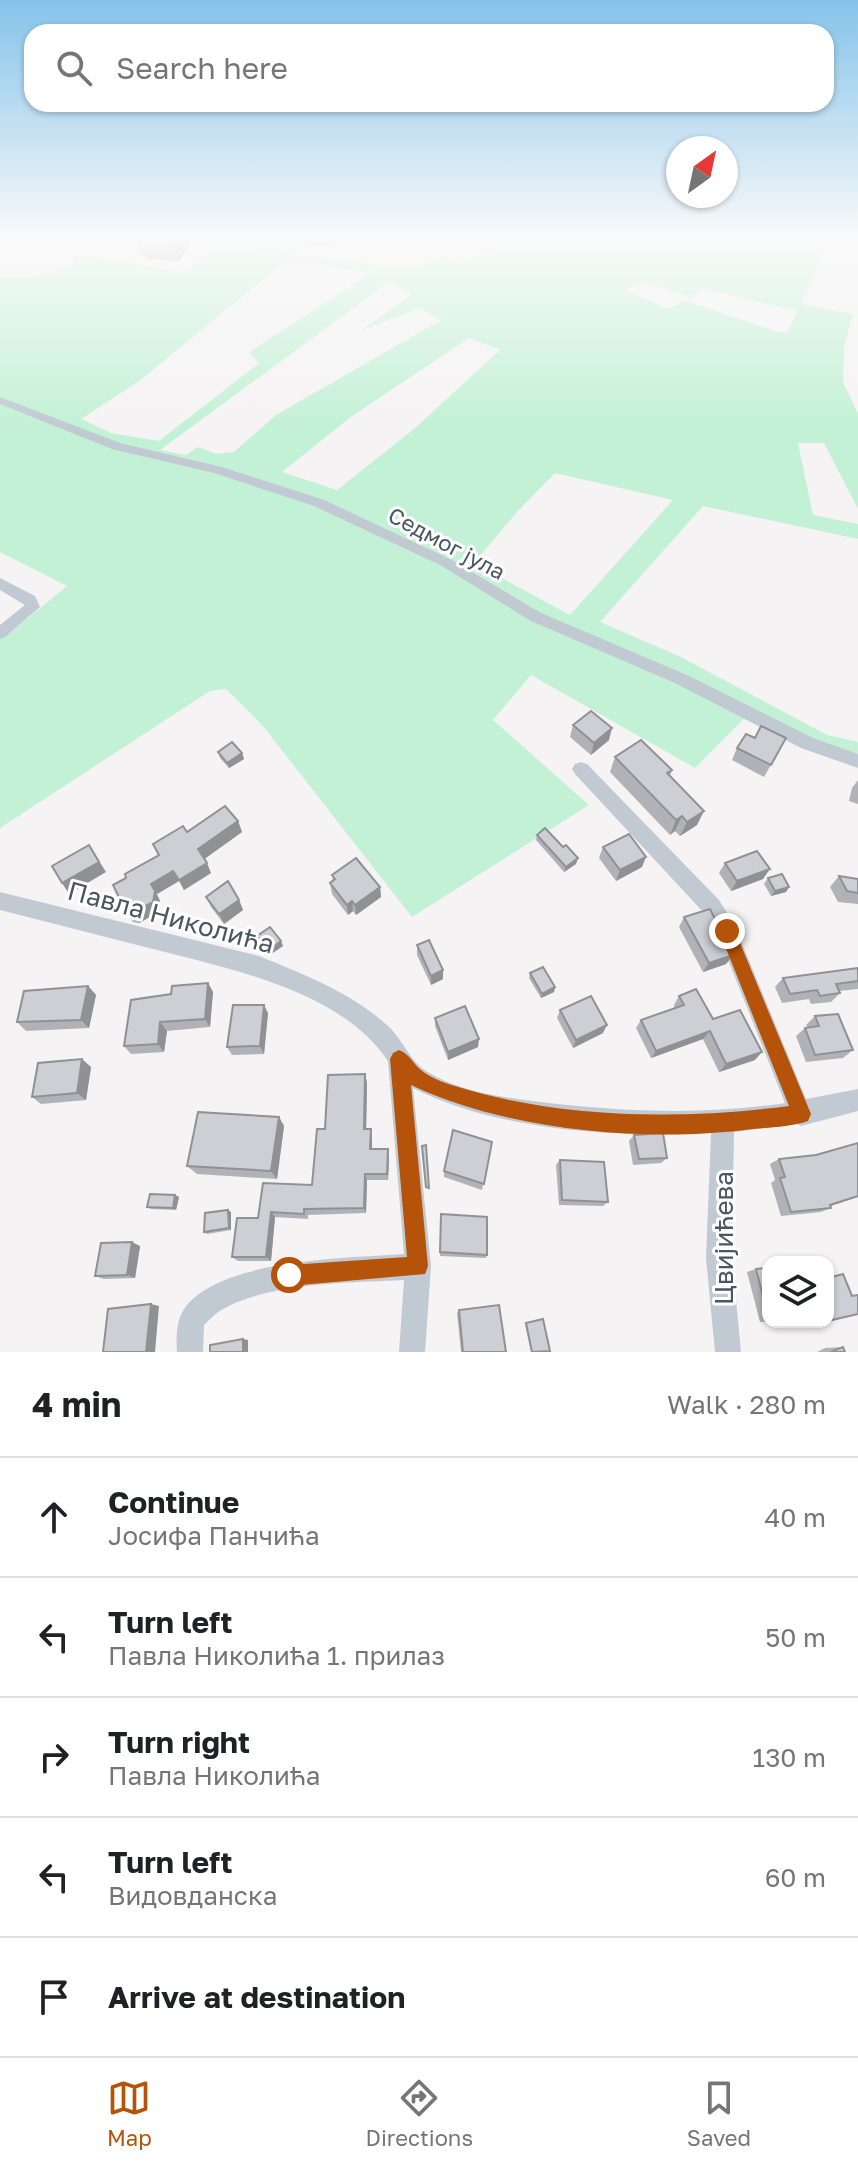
<!DOCTYPE html>
<meta charset="utf-8">
<style>
body{margin:0;font-family:"Golos Text",sans-serif;background:#f6f6f6;color:#202124}
.controls{position:absolute;right:24px;bottom:24px;display:grid;overflow:hidden;border-radius:16px;box-shadow:0 2px 6px #0004}
.controls button{width:72px;height:72px;display:grid;place-items:center;padding:0;border:0;border-bottom:2px solid #e0e0e0;background:#fff;color:#202124;font:40px sans-serif}
.compass{position:absolute;left:666px;top:136px;width:72px;height:72px;border-radius:50%;background:#fff;box-shadow:0 2px 6px #0004;rotate:33deg}
.stop{position:absolute;width:24px;height:24px;margin:-18px;border:6px solid #b45309;border-radius:50%;background:#fff}
.stop.end{background:#b45309;border-color:#fff;box-shadow:0 2px 8px #0008}
.list{margin:0;padding:0;list-style:none}
h2{display:flex;justify-content:space-between;align-items:center;height:104px;margin:0;padding:0 32px;font-size:34px}
h2 small{font-size:26px;font-weight:400;color:#757577}
.list li{display:grid;grid-template-columns:52px 1fr auto;gap:24px;align-items:center;box-sizing:border-box;height:120px;padding:0 32px;border-top:2px solid #e0e0e0}
.list b{display:block;font-size:30px;white-space:nowrap}
.list p{margin:0;font-size:26px;white-space:nowrap;color:#757577}
.list em{font-size:26px;font-style:normal;color:#757577}
.icon{flex:none;width:44px;height:44px;fill:none;stroke:currentColor;stroke-width:2;stroke-linecap:round;stroke-linejoin:round}
.map{position:relative;flex:none;width:858px;height:1352px;overflow:hidden}
.search{position:absolute;background:#fff;box-shadow:0 2px 6px #0004;left:24px;right:24px;top:24px;height:88px;display:flex;align-items:center;gap:20px;box-sizing:border-box;padding:0 28px;border-radius:24px;color:#757577;font-size:30px}
.sheet{height:704px;background:#fff}
nav{display:flex;justify-content:space-around;align-items:center;box-sizing:border-box;height:112px;border-top:2px solid #e0e0e0;background:#fff;font-size:22px;color:#757577}
nav a{display:grid;justify-items:center;gap:4px}
nav .on{color:#b45309}
.map>svg:first-child{display:block}
</style>
<div class="map">
<svg width="858" height="1352" viewBox="0 0 858 1352">
<rect width="100%" height="100%" fill="#f5f3f3"/>
<path fill="#c3f1d5" fill-rule="evenodd" d="M519,237H848L846,241L829,239L802,304L853,314L844,346L843,382L858,414V509L824,443H798L813,515L858,524V539L703,506L600,622L681,657L827,735L858,742V754L831,747L754,709L695,768L531,675L493,720L589,805L412,917L263,726L226,689L210,691L0,828V630L11,632L67,586L0,552V277L32,278L72,265L75,254L184,272L204,258L212,242L404,269V267L421,266L443,256L457,264ZM282,264L325,265L370,274L249,352L259,363L159,441L111,433L81,419L139,381ZM389,282L412,295L362,330L420,308L441,320L276,415L234,452L216,454L198,447L186,455L160,450ZM642,282L692,298L703,288L797,311L787,333L778,332L684,300L668,309L625,290ZM469,338L500,350L414,429L337,490L282,472L352,416ZM555,473L673,500L570,615L474,563L517,512Z"/>
<g fill="none" stroke-linecap="round" stroke-linejoin="round">
<g fill="#c1cad2" fill-rule="evenodd">
<path d="M0,397L120,443L222,467L324,500L450,559L541,613L687,675L813,738L858,754V768L801,748L675,683L531,621L440,565L314,506L214,473L112,449L0,404Z"/>
<path d="M0,578L35,596L40,607L5,637L0,639V625L25,605L0,590Z"/>
<path d="M581,762L587,764L719,900L734,924L806,1099L858,1089V1111L801,1126L797,1124L734,1132L732,1258L741,1352H715L706,1258L711,1133C617,1138 498,1131 413,1088L431,1266L425,1352H399L404,1280C349,1283 272,1282 223,1309C216,1313 210,1319 204,1325L203,1352H177C176,1336 176,1318 187,1305C226,1259 347,1258 404,1254L388,1061C341,990 226,968 149,948C99,935 50,923 0,910V892L259,956C303,974 350,992 387,1025C402,1038 409,1060 426,1071C461,1093 508,1098 549,1103C627,1112 707,1115 785,1103L719,937L705,914L575,774L572,769L575,764Z"/>
</g>
</g>
<g fill="#b0b2b7">
<path d="M73,237H97L94,239Z"/>
<path d="M136,237H195L178,261L147,259L145,255L140,254Z"/>
<path d="M232,237H284L281,242L232,240Z"/>
<path d="M301,237H357V244L306,246V241H302Z"/>
<path d="M573,725L609,740L591,755L570,737Z"/>
<path d="M755,738H786L764,777L732,760L737,748Z"/>
<path d="M218,752L242,753L244,759L229,768L220,758Z"/>
<path d="M615,757L672,770L670,776L697,825L680,836L675,831L670,835L610,772Z"/>
<path d="M858,780V804L849,801L852,788Z"/>
<path d="M238,821L242,832L204,859L211,873L184,890L179,881L157,894L160,901L159,912L139,923L133,922L126,912V878L158,855L153,844L187,832Z"/>
<path d="M537,835L576,864L564,872L536,840Z"/>
<path d="M603,847L642,867L616,881L599,858Z"/>
<path d="M725,863L763,879L731,891L719,873Z"/>
<path d="M332,875L380,887L381,897L356,915L353,911L348,915L332,894L330,883L333,881Z"/>
<path d="M839,876L858,879V904L838,902L830,887Z"/>
<path d="M768,878L789,887L786,892L771,896L764,884Z"/>
<path d="M206,897L239,900L243,910L224,924L211,907Z"/>
<path d="M684,917L733,955L726,964L703,972L679,927Z"/>
<path d="M417,945L443,970V979L431,985L417,955Z"/>
<path d="M858,968V989L839,991L840,993L831,1002L811,1004L809,999L782,1003L775,987L783,978Z"/>
<path d="M530,973L555,987L554,992L541,998L529,978Z"/>
<path d="M208,983L213,992L210,1027L167,1031L164,1052L131,1054L124,1046L171,994Z"/>
<path d="M88,986L96,995L89,1028L26,1031L17,1022Z"/>
<path d="M679,996L713,1019L755,1060L719,1072L703,1039L651,1058L636,1028L641,1020L675,1008L674,1005Z"/>
<path d="M560,1010L603,1033L573,1048L557,1018Z"/>
<path d="M268,1013L264,1054L232,1055L227,1047Z"/>
<path d="M815,1016L853,1050L843,1058L806,1062L796,1036L805,1028H808L806,1025Z"/>
<path d="M435,1018L478,1047L448,1060L435,1026Z"/>
<path d="M91,1067L86,1100L41,1104L32,1097Z"/>
<path d="M365,1074L367,1083L366,1129L372,1137V1149L389,1156L388,1180H367L366,1213L308,1215V1219L275,1217L271,1261H238L232,1257L258,1218L312,1185L325,1129Z"/>
<path d="M279,1117L284,1126L277,1179L197,1174L187,1166Z"/>
<path d="M634,1135L667,1158L661,1163L633,1165L629,1141Z"/>
<path d="M492,1142L482,1190L444,1177V1171Z"/>
<path d="M779,1159L858,1197L831,1206V1208L821,1212L781,1216L771,1183L775,1180L770,1164Z"/>
<path d="M560,1160L608,1202L603,1206L559,1205L556,1165Z"/>
<path d="M175,1195L179,1197L176,1210L151,1209L147,1207Z"/>
<path d="M231,1212V1230L207,1234L204,1232Z"/>
<path d="M441,1214L487,1255L486,1258L440,1256Z"/>
<path d="M140,1246L135,1278L104,1279L95,1276Z"/>
<path d="M768,1268V1322H760L747,1272L756,1269Z"/>
<path d="M459,1310L506,1352H461L457,1313Z"/>
<path d="M526,1323L546,1352H531L525,1324Z"/>
<path d="M843,1347L845,1352H817L825,1348Z"/>
</g>
<g fill="#909195">
<path d="M179,237H195L178,261L174,243Z"/>
<path d="M612,728L609,740L591,755L594,743Z"/>
<path d="M242,753L244,759L229,768L227,763Z"/>
<path d="M704,811L697,825L680,836L687,822Z"/>
<path d="M682,816L675,831L670,835L676,820Z"/>
<path d="M238,821L242,832L203,860L198,849Z"/>
<path d="M89,845L106,872L69,894L62,883Z"/>
<path d="M646,857L642,867L616,881L620,870Z"/>
<path d="M578,858L576,864L564,872L566,867Z"/>
<path d="M207,863L211,873L184,890L179,880Z"/>
<path d="M770,869L763,879L731,891L737,881Z"/>
<path d="M173,871L179,881L157,894L151,884Z"/>
<path d="M380,887L381,897L356,915L355,905Z"/>
<path d="M789,887L786,892L771,896L775,891Z"/>
<path d="M155,891L160,901L159,912L139,923L133,913Z"/>
<path d="M239,900L243,910L224,924L219,914Z"/>
<path d="M352,901L353,911L348,915L347,905Z"/>
<path d="M281,941L283,946L270,955L268,951Z"/>
<path d="M733,955L726,964L703,972L709,963Z"/>
<path d="M443,970V979L431,985V976Z"/>
<path d="M208,983L213,992L210,1027L205,1019Z"/>
<path d="M88,986L96,995L89,1028L81,1020Z"/>
<path d="M555,987L554,992L541,998L542,994Z"/>
<path d="M264,1005L268,1013L264,1054L260,1046Z"/>
<path d="M160,1022L167,1031L164,1052L158,1044Z"/>
<path d="M607,1025L603,1033L573,1048L576,1040Z"/>
<path d="M710,1031L703,1039L651,1058L656,1051Z"/>
<path d="M479,1039L478,1047L448,1060V1052Z"/>
<path d="M762,1052L755,1060L719,1072L726,1064Z"/>
<path d="M82,1059L91,1067L86,1100L77,1093Z"/>
<path d="M365,1074L367,1083L366,1137L364,1129Z"/>
<path d="M279,1117L284,1126L277,1179L271,1171Z"/>
<path d="M371,1129L372,1137V1156L370,1149Z"/>
<path d="M388,1149L389,1156L388,1180L387,1174Z"/>
<path d="M365,1174L367,1180L366,1213L364,1208Z"/>
<path d="M175,1195L179,1197L176,1210L173,1208Z"/>
<path d="M228,1210L231,1212V1230L229,1228Z"/>
<path d="M271,1212L275,1217L271,1261L266,1257Z"/>
<path d="M132,1242L140,1246L135,1278L127,1275Z"/>
<path d="M151,1304L159,1306L155,1352H146Z"/>
<path d="M243,1339L248,1340V1352H243Z"/>
</g>
<g fill="#cdcfd5" stroke="#909195" stroke-width="2">
<path d="M136,237H179L174,243L142,242L145,238Z"/>
<path d="M591,711L612,728L594,743L573,725Z"/>
<path d="M761,726L786,738L771,765L737,748L746,734L755,738Z"/>
<path d="M641,740L672,770L667,773L704,811L687,822L682,816L676,820L615,757Z"/>
<path d="M232,742L242,753L227,763L218,752Z"/>
<path d="M225,806L238,821L198,849L207,863L179,880L173,871L151,884L155,891L153,902L133,913L126,912L113,885L126,878L125,874L159,855L153,844L183,826L187,832Z"/>
<path d="M545,828L563,847L566,845L578,858L566,867L537,835Z"/>
<path d="M629,834L646,857L620,870L603,847Z"/>
<path d="M89,845L99,862L62,883L52,866Z"/>
<path d="M757,851L770,869L737,881L725,863Z"/>
<path d="M356,858L380,887L355,905L352,901L347,905L330,883L335,879L332,875Z"/>
<path d="M782,874L789,887L775,891L768,878Z"/>
<path d="M839,876L858,879V893L847,891Z"/>
<path d="M228,881L239,900L219,914L206,897Z"/>
<path d="M710,909L733,955L709,963L684,917Z"/>
<path d="M270,927L281,941L268,951L257,936Z"/>
<path d="M429,940L443,970L431,976L417,945Z"/>
<path d="M543,967L555,987L542,994L530,973Z"/>
<path d="M858,968V981L836,984L840,993L820,996L817,990L790,994L783,978Z"/>
<path d="M208,983L205,1019L160,1022L158,1044L124,1046L131,1000L171,994L172,986Z"/>
<path d="M88,986L81,1020L17,1022L24,991Z"/>
<path d="M696,989L713,1019L740,1010L762,1052L726,1064L710,1031L656,1051L641,1020L684,1005L679,996Z"/>
<path d="M591,996L607,1025L576,1040L560,1010Z"/>
<path d="M233,1005H264L260,1046L227,1047Z"/>
<path d="M465,1006L479,1039L448,1052L435,1018Z"/>
<path d="M838,1014L853,1050L815,1055L805,1028L819,1026L815,1016Z"/>
<path d="M82,1059L77,1093L32,1097L38,1063Z"/>
<path d="M365,1074L364,1129H371L370,1149H388L387,1174H365L364,1208L304,1209V1214L271,1212L266,1257H232L237,1218H258L263,1183L312,1185L317,1129H325L328,1075Z"/>
<path d="M198,1112L279,1117L271,1171L187,1166Z"/>
<path d="M453,1130L492,1142L484,1184L444,1171Z"/>
<path d="M663,1133L667,1158L639,1159L634,1135Z"/>
<path d="M858,1143V1196L830,1205L831,1208L791,1212L780,1178L785,1177L779,1159L816,1155Z"/>
<path d="M426,1145L429,1188L426,1187L422,1146Z"/>
<path d="M560,1160L604,1162L608,1202L562,1200Z"/>
<path d="M150,1194L175,1195L173,1208L147,1207Z"/>
<path d="M228,1210L229,1228L204,1232L205,1213Z"/>
<path d="M441,1214L487,1217V1255L440,1252Z"/>
<path d="M132,1242L127,1275L95,1276L101,1243Z"/>
<path d="M768,1268V1316L756,1269Z"/>
<path d="M843,1274L852,1296L858,1295V1314L828,1321V1278Z"/>
<path d="M151,1304L146,1352H103L108,1309Z"/>
<path d="M499,1305L506,1352H463L459,1310Z"/>
<path d="M543,1319L550,1351L532,1352L526,1323Z"/>
<path d="M243,1339V1352H210V1345Z"/>
<path d="M843,1347L845,1352H831Z"/>
</g>
<linearGradient id="sky" x2="0" y2="1"><stop stop-color="#85c3ea"/><stop offset="0.56" stop-color="#fafafa"/><stop offset="1" stop-color="#fafafa" stop-opacity="0"/></linearGradient>
<rect width="858" height="426" fill="url(#sky)"/>
<path fill="#b45309" d="M727,924L733,926L811,1114L808,1121C791,1127 771,1127 753,1129C647,1143 508,1131 411,1085L428,1266L425,1274L289,1286L281,1283L278,1275L281,1268L289,1265L407,1257L390,1059L393,1053L399,1050C410,1054 413,1064 421,1070C429,1077 444,1083 455,1086C561,1119 679,1120 789,1106L719,931Z"/>
<g text-anchor="middle" dominant-baseline="central" stroke-width="6" stroke-linejoin="round" paint-order="stroke">
<g font-size="22" fill="#4a5661" stroke="#fff">
<text transform="translate(447 543) rotate(28)">Седмог јула</text>
</g>
<g font-size="26" fill="#4a5661" stroke="#fff">
<text transform="translate(171 917) rotate(15)">Павла Николића</text>
<text transform="translate(723 1238) rotate(-90)">Цвијићева</text>
</g>
</g>
</svg>
<div class="controls">
<button><svg class="icon" aria-label="layers" viewBox="0 0 24 24"><path d="M12 4l9 5-9 5-9-5zM3 14l9 5 9-5"/></svg></button>
</div>
<svg class="compass" viewBox="-18 -18 36 36"><path d="M0-13l5 13h-10z" fill="#e53935"/><path d="M0 13l5-13h-10z" fill="#757577"/></svg>
<div class="stop" style="left:289px;top:1275px"></div>
<div class="stop end" style="left:727px;top:931px"></div>
<div class="search"><svg class="icon" aria-label="search" viewBox="0 0 24 24"><circle cx="10" cy="10" r="6"/><path d="M15 15l6 6"/></svg>Search here</div>
</div>
<section class="sheet">
<h2>4 min<small>Walk · 280 m</small></h2>
<ul class="list">
<li><svg class="icon" aria-label="ahead" viewBox="0 0 24 24"><path d="M12 20V5M6 11l6-6 6 6"/></svg><div><b>Continue</b><p>Јосифа Панчића</p></div><em>40 m</em></li>
<li><svg class="icon" aria-label="left" viewBox="0 0 24 24"><path d="M17 20v-9H6M10 6l-5 5 5 5"/></svg><div><b>Turn left</b><p>Павла Николића 1. прилаз</p></div><em>50 m</em></li>
<li><svg class="icon" aria-label="right" viewBox="0 0 24 24"><path d="M7 20v-9h11M14 6l5 5-5 5"/></svg><div><b>Turn right</b><p>Павла Николића</p></div><em>130 m</em></li>
<li><svg class="icon" aria-label="left" viewBox="0 0 24 24"><path d="M17 20v-9H6M10 6l-5 5 5 5"/></svg><div><b>Turn left</b><p>Видовданска</p></div><em>60 m</em></li>
<li><svg class="icon" aria-label="arrive" viewBox="0 0 24 24"><path d="M6 21V4h12l-3 4 3 4H6"/></svg><div><b>Arrive at destination</b></div></li>
</ul>
</section>
<nav>
<a class="on"><svg class="icon" aria-label="map" viewBox="0 0 24 24"><path d="M3 6l6-2 6 2 6-2v14l-6 2-6-2-6 2zM9 4v14M15 6v14"/></svg>Map</a>
<a><svg class="icon" aria-label="directions" viewBox="0 0 24 24"><path d="M12 3l9 9-9 9-9-9zM9 14v-3h6M13 9l2 2-2 2"/></svg>Directions</a>
<a><svg class="icon" aria-label="saved" viewBox="0 0 24 24"><path d="M7 4h10v16l-5-4-5 4z"/></svg>Saved</a>
</nav>
